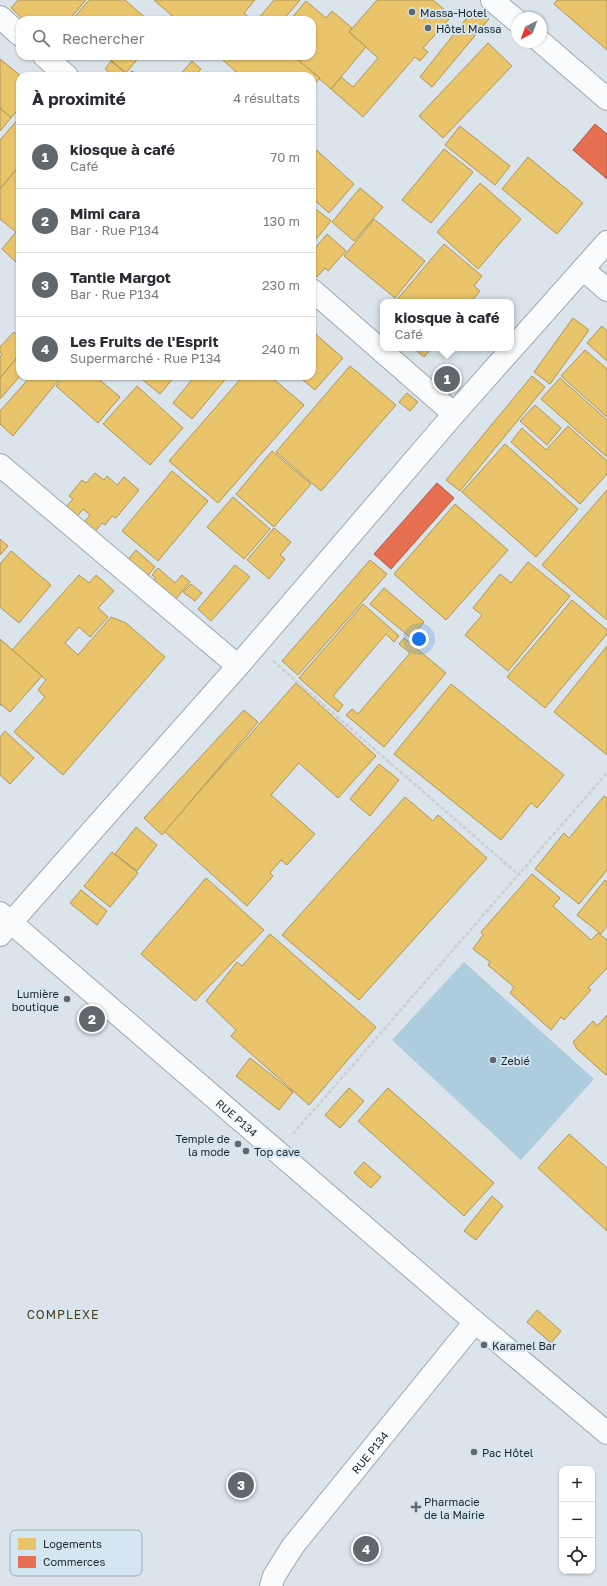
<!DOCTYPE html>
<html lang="fr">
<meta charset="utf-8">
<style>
body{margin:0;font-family:"Golos Text",sans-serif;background:#f2f2f3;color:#2b2b33}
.controls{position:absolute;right:12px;bottom:12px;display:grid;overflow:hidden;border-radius:8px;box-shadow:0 1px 3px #0004}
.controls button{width:36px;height:36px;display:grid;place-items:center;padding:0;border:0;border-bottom:1px solid #e1e1e2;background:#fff;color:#2b2b33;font:20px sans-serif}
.compass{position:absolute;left:511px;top:12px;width:36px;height:36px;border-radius:50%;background:#fff;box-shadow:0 1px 3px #0004;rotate:221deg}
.you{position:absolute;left:419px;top:639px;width:14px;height:14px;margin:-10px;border:3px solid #fff;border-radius:50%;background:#1a73e8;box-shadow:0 0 0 6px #1a73e833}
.badge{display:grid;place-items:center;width:26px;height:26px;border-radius:50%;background:#60686d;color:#fff;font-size:13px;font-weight:700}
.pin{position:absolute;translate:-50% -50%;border:2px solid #fff;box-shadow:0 1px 4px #0006}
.popup{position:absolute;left:380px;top:299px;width:134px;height:52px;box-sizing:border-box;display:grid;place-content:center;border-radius:8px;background:#fff;filter:drop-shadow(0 1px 3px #0005);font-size:13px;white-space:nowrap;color:#7c7c81}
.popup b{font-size:15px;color:#2b2b33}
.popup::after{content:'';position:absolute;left:50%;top:100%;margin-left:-8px;border:8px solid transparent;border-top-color:#fff}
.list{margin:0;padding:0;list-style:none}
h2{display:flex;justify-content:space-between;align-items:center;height:52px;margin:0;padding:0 16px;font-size:17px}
h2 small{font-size:13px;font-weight:400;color:#7c7c81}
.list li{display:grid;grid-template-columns:26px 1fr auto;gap:12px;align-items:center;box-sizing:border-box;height:64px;padding:0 16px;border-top:1px solid #e1e1e2}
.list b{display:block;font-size:15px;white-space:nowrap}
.list p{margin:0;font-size:13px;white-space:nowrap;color:#7c7c81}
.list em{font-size:13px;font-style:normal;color:#7c7c81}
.icon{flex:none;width:22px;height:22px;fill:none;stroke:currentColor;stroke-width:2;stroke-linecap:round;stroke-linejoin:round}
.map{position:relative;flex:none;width:607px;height:1586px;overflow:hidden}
.search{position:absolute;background:#fff;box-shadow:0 1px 3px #0004;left:16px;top:16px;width:300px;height:44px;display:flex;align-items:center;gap:10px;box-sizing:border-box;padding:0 14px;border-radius:12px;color:#7c7c81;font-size:15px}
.panel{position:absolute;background:#fff;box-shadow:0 1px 3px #0004;left:16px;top:72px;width:300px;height:308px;border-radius:12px}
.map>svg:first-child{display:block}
</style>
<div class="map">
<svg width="607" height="1586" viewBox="0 0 607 1586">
<rect width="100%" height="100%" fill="#dae4ea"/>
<path fill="#adccdd" d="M464,962L594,1079L521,1160L392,1040Z"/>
<g fill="#e9c46a" stroke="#ac9557">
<path d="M18,0H86L69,20H24L11,8Z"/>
<path d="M89,0H125L148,20H72Z"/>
<path d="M154,0H255L244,13L252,20H177Z"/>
<path d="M274,0H300L283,20H260L258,19Z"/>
<path d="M377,0H433L452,16L423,48L428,52L420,61L415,57L363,117L331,89L341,77L353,87L378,58L349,32Z"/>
<path d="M557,0H607V50L554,4Z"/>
<path d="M306,1L326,18L332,11L352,28L349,32L366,47L331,89L293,56H312V20H290Z"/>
<path d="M473,10L489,19L432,87L420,77Z"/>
<path d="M488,43L512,66L443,138L419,116Z"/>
<path d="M106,56H140L126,73Z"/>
<path d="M218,56H293L320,78L312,87V76H241Z"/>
<path d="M0,59L21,76H20V107L11,118L0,108Z"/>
<path d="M111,61L128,75L132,71L139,76H114L105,69Z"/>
<path d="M192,61L201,69L195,76H179Z"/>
<path d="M0,108L11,118L0,131Z"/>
<path d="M20,117V165L0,189V140Z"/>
<path d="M460,126L510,166L495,185L445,145Z"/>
<path d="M312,146L354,184L329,213L312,198Z"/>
<path d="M444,149L473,172L431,223L402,200Z"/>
<path d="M528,157L583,203L557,234L502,189Z"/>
<path d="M20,165V227L16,232L0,219V189Z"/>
<path d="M480,183L521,219L478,269L437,232Z"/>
<path d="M360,188L383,207L354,241L332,222Z"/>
<path d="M312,206L331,221L312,244Z"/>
<path d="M374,219L425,261L395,298L344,256Z"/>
<path d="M20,227V257L16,262L2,249Z"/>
<path d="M327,234L346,251L328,271L325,268L317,277L312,273V252Z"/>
<path d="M444,244L482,276L474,286L480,291L471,302H395Z"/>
<path d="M573,318L589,330L550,384L534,372Z"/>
<path d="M602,326L607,331V361L587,343Z"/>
<path d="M312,331L343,358L315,390L298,376H312Z"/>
<path d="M14,332L20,338V354L0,378V357L2,354L0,352V347Z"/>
<path d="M413,348H432L424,357Z"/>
<path d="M585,350L607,369V417L561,376Z"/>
<path d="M20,354V376L0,399V378Z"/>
<path d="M350,366L396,405L321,491L276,452Z"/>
<path d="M31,376H62L13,436L0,424V411Z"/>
<path d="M65,376H95L120,397L98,423L56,386Z"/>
<path d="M138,376H175L160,394Z"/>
<path d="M195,376H228L192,419L173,403Z"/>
<path d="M243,376H270L304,405L218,503L169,461Z"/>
<path d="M532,376L545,387L460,491L446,480Z"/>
<path d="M560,378L607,420V457L541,399Z"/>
<path d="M137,386L183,428L150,465L103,424Z"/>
<path d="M407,393L418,402L410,411L399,402Z"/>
<path d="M535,405L561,428L547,445L520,421Z"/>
<path d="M568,426L607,461V474L580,504L511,442L522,428L546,450Z"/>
<path d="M505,444L578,509L536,557L462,492Z"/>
<path d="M272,451L311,484L274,527L236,494Z"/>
<path d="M172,471L208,501L158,561L122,531Z"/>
<path d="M95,473L104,480L107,476L117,485L124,477L139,490L116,518L112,516L105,525L102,523L93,534L82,525L90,515L83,509L76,518L65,508L73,499L69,496L82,480L86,483Z"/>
<path d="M607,490V620L542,565Z"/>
<path d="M233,497L270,529L244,559L207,527Z"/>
<path d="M455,504L508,550L446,620L394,574Z"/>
<path d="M274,528L291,542L280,555L285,559L269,579L247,560Z"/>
<path d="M0,539L8,546L0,555Z"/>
<path d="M136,550L155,567L144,580L125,563Z"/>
<path d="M11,551L51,585L19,623L0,607V564Z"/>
<path d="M370,560L387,574L298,675L282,661Z"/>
<path d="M528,562L570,596L508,671L465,635L482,615L473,608L500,574L511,583Z"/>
<path d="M235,565L250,577L211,621L198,609Z"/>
<path d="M158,568L175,583L182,575L190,582L175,600L153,581L156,578L152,575Z"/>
<path d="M79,575L89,583L96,575L114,591L98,608L108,617L90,637L79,627L65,643L78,655L111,617L126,623L165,657L63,775L14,732L45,697L38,690L46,680L12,650Z"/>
<path d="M191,584L202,593L195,601L183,592Z"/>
<path d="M384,588L424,622L411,638L370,604Z"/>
<path d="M572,600L607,630V634L545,708L507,677Z"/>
<path d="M363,604L399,636L394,642L386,634L333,696L343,705L338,712L299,678Z"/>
<path d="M404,638L446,673L384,747L346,715L352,709L358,714L410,653L399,644Z"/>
<path d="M0,639L42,676L10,712L1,704L0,706Z"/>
<path d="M607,646V755L554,712Z"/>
<path d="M296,683L376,756L338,798L299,763L271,795L315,834L287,865L281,860L270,873L273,876L247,906L164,831Z"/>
<path d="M451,684L564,775L537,808L531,803L501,840L394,754Z"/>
<path d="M244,710L258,722L162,835L144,818Z"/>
<path d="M5,731L34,758L10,784L0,775V737Z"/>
<path d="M379,764L399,780L370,816L350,799Z"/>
<path d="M604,796L607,798V870L579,904L535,869L564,833L569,838Z"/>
<path d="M405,797L433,821L438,815L487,858L359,1000L282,935Z"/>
<path d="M136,827L157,845L137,871L115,854Z"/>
<path d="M112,852L138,873L110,907L84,886Z"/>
<path d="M532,874L560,898L553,906L591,940L598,933L607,940V968L588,988L591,990L564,1020L561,1017L551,1030L510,993L514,987L488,965L490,962L473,949L483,935L481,932Z"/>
<path d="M206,878L264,930L195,1001L141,954Z"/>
<path d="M605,880L607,882V926L601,934L577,915Z"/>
<path d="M81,890L107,911L97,925L70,903Z"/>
<path d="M270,934L376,1027L309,1105L231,1036L236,1030L206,1001L237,962L242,966Z"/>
<path d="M607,1015V1074L606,1075L577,1049L573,1042L593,1021L597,1026Z"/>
<path d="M250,1058L293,1092L279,1110L236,1076Z"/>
<path d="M349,1088L364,1101L340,1128L325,1115Z"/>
<path d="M388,1088L494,1183L464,1216L358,1121Z"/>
<path d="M569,1134L607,1168V1231L538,1168Z"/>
<path d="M364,1162L381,1177L371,1188L354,1173Z"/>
<path d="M492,1196L503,1206L476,1240L464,1231Z"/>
<path d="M537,1310L561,1331L551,1343L527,1322Z"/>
</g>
<g fill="#e76f51" stroke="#ab5945">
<path d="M595,124L607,134V179L573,150Z"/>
<path d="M437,483L454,498L391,569L374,554Z"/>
</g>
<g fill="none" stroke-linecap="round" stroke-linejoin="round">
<g stroke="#a0a8ac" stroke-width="24">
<g id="minor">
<path d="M492,0L517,21"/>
<path d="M0,17L20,35"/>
<path d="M541,42L607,99"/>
<path d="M44,56L67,76"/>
<path d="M583,269L607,290"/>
<path d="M312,290L454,414"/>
<path d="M0,465L238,666"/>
<path d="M0,935L238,666L454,414L607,242"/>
<path id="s1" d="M271,1586L274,1576L293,1546L475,1322"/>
</g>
</g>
<g stroke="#a0a8ac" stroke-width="24">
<g id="tertiary">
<path id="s2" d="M0,913L475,1322L607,1433"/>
</g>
</g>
<g stroke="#cccfd0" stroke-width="2.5" stroke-dasharray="4 2" stroke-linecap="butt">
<path d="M273,661L519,875"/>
<path d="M293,1134L606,774"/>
</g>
<use href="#minor" stroke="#f9fbfc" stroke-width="22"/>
<use href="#tertiary" stroke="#f9fbfc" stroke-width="22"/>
</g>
<g fill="#60686d" stroke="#d3e6f1" stroke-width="1.5">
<circle cx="412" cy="12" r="4"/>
<circle cx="428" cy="28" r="4"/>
<circle cx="67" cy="999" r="4"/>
<circle cx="493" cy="1060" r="4"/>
<circle cx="238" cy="1144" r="4"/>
<circle cx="246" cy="1151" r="4"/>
<circle cx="484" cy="1345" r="4"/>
<circle cx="474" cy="1452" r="4"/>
<path d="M414 1501h4v4h4v4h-4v4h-4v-4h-4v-4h4z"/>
</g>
<g text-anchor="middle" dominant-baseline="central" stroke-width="4" stroke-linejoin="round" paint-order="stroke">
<g font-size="11" fill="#1f262a" stroke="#d3e6f1" text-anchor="start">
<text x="420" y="12">Massa-Hotel</text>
<text x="436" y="28">Hôtel Massa</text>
<text x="59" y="993" text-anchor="end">Lumière<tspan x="59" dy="13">boutique</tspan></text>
<text x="501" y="1060">Zebié</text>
<text x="230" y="1138" text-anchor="end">Temple de<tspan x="230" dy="13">la mode</tspan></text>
<text x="254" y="1151">Top cave</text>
<text x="492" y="1345">Karamel Bar</text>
<text x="482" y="1452">Pac Hôtel</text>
<text x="424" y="1501">Pharmacie<tspan x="424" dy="13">de la Mairie</tspan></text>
</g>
<g font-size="11" fill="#1f262a" stroke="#d3e6f1">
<text stroke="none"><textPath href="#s2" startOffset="313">RUE P134</textPath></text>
<text stroke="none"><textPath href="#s1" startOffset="167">RUE P134</textPath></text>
</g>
<g font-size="12" letter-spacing="1" fill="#4d3a14" stroke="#d3e6f1">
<text x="63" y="1314">COMPLEXE</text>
</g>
</g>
<rect x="10" y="1530" width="132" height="46" rx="6" fill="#d3e6f1" stroke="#9dacb5" stroke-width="1"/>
<rect x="18" y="1538" width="18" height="12" fill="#e9c46a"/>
<rect x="18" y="1556" width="18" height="12" fill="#e76f51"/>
<g font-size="11" fill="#1f262a">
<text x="43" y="1548">Logements</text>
<text x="43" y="1566">Commerces</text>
</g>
</svg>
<div class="controls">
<button>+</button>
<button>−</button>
<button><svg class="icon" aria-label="locate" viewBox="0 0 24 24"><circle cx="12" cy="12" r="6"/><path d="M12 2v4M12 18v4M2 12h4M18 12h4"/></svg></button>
</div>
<svg class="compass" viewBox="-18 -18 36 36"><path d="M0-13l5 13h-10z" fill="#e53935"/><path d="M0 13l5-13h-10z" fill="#7c7c81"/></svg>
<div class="you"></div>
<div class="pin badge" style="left:447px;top:379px">1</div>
<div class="popup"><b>kiosque à café</b>Café</div>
<div class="pin badge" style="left:92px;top:1019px">2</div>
<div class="pin badge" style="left:241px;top:1485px">3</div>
<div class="pin badge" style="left:366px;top:1549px">4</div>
<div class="search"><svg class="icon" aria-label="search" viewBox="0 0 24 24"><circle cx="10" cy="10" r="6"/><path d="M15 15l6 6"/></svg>Rechercher</div>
<section class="panel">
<h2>À proximité<small>4 résultats</small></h2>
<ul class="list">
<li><span class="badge">1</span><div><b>kiosque à café</b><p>Café</p></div><em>70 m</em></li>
<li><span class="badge">2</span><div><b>Mimi cara</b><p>Bar · Rue P134</p></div><em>130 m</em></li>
<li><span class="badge">3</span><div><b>Tantie Margot</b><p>Bar · Rue P134</p></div><em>230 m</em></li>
<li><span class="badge">4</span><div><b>Les Fruits de l'Esprit</b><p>Supermarché · Rue P134</p></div><em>240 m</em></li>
</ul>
</section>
</div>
